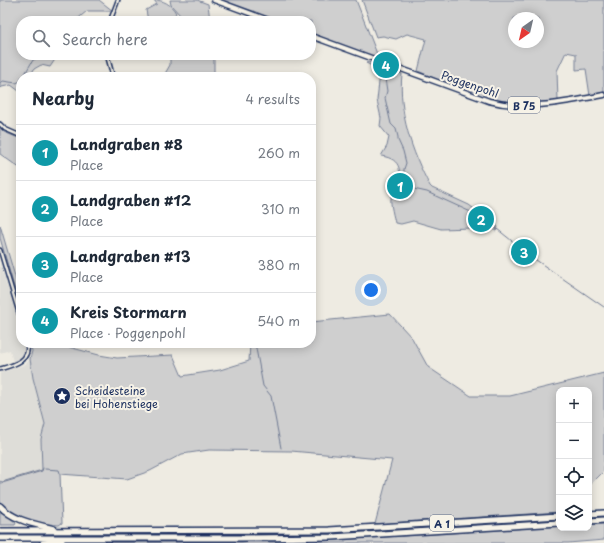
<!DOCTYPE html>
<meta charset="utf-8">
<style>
body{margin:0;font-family:"Playpen Sans",sans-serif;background:#f6f6f7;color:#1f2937}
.controls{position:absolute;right:12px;bottom:12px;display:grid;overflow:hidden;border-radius:8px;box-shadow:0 2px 10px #0003}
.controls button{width:36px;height:36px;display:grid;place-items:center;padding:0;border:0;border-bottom:1px solid #e0e1e3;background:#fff;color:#1f2937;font:20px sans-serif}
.compass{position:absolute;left:508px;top:12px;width:36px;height:36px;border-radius:50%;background:#fff;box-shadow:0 2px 10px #0003;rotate:214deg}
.you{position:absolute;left:371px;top:290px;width:14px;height:14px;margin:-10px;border:3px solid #fff;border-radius:50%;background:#1a73e8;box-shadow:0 0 0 6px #1a73e833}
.badge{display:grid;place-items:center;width:26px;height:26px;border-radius:50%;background:#1b2f5e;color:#fff;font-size:13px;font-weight:700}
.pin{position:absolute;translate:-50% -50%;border:2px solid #fff;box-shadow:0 1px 4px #0006}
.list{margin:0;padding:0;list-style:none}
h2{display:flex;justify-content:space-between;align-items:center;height:52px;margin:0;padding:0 16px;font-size:17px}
h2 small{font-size:13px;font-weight:400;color:#747a83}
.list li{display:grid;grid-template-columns:26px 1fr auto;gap:12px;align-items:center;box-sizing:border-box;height:56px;padding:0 16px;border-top:1px solid #e0e1e3}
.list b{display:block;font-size:15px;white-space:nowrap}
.list p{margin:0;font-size:13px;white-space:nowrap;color:#747a83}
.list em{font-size:13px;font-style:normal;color:#747a83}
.icon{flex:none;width:22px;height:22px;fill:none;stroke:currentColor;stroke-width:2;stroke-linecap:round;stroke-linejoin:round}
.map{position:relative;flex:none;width:604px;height:543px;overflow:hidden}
.search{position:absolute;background:#fff;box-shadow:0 2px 10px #0003;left:16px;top:16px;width:300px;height:44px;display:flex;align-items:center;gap:10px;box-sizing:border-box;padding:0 14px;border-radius:16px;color:#747a83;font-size:15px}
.panel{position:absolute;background:#fff;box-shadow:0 2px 10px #0003;left:16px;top:72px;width:300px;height:276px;border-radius:16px}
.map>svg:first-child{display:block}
</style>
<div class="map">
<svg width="604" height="543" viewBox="0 0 604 543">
<rect width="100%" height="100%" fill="#eeebe2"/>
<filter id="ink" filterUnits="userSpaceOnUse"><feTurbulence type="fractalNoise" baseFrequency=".025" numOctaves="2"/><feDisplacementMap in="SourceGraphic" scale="8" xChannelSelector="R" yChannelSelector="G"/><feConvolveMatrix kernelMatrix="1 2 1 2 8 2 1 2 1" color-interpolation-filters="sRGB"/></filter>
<g filter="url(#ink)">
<g fill="#deddd8">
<path d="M0,262L21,331V343H24L25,346L23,354L18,360L13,362L10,350L0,353Z"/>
<path d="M30,359L33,378L45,424L41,439L42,470L2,482L0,481V373L26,364Z"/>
</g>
<g fill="#cfcfcf" stroke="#757f96" fill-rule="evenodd">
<path d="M0,0H99L113,11H87L75,21H21V55H58L50,67L41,65L34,69L30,77H21V89L19,91L11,85L2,87L0,89Z"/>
<path d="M154,0C163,0 171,4 176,13L171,21H148L146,10L157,4Z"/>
<path d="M170,0H197L208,4L210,21H180V15L171,5Z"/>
<path d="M216,0H356L379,59L311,34V21H275Z"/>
<path d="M362,0H604V94L590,96L586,69L576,70V54L566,52L557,71L558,101C541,103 523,105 506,103C476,98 446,83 418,71L426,39L407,34L396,39L383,36L376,37ZM514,18H538V42H514Z"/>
<path d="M170,55H214V77H163L170,65Z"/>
<path d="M368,62L402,74C398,111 412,153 430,186L432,188L469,205L498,227L496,231L483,224L471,228L441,229L413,221L401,224L395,223C394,218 390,203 391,199C391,196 394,193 395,190C402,173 403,159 381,156L387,146L389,137L380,126L381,118L377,100L380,73L378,69L366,63Z"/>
<path d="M0,127L4,132L21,139V169L0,154Z"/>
<path d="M0,225L21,297V311L0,238Z"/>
<path d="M390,314L412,338L428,367L471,396H510L604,373V471L589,486V390H559V512L375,524L392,460L291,451L209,450L182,454L150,471L127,479L60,474L62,523L59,525C36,523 16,520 0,502V481L2,482L42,470L41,439L45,424L33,378L30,359L32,351L30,343L57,344L99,355L117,358L173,355L182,376L220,370L249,361L250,343H311V322Z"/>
<path d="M0,512H3L16,523L15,525H0Z"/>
<path d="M604,524V540L568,543H57L321,541L559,526V528H589V525Z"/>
</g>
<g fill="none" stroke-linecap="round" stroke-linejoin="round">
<g stroke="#6e7992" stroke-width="1">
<path d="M384,72L387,91L385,98L391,124L396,129L398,137V140L403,151L406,163L404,169V183L409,188L427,192L473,213L492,225L536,260L604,307"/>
<path d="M23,77L33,60L40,57"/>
<path d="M0,83L3,81L16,83L21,81"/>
<path d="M255,343L263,386L271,396L281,448"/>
<path d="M45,469L59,470L60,473"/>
<path d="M2,483L42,471L43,468"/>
</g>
<g stroke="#1b2f5e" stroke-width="5.5">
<g id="minor">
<path d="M110,21L118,0"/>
<path d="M107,55L113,77"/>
<path d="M0,124L5,129L21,136"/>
<path d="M0,250L21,320"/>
<path d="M0,369C14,365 31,361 27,343"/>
</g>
</g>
<g stroke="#1b2f5e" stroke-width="7">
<g id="primary">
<path d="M214,0L271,21"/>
<path d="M311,36L489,101C527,111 566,102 604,95"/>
</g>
</g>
<g stroke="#1b2f5e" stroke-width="8">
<g id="motorway">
<path d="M0,506C14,521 35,524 54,529"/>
<path d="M589,514L604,513"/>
<path d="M589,521L604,520"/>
<path d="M0,531L329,530L559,516"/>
<path d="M0,538H239L332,537L559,523"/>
<path d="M43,543L62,541"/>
</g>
</g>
<use href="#minor" stroke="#f7f3e8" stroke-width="2.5"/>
<use href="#primary" stroke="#f7f3e8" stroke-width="4"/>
<use href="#motorway" stroke="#f7f3e8" stroke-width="5"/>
</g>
</g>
<defs>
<g id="sight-disc" transform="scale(0.9)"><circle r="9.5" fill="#1b2f5e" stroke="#f7f3e8"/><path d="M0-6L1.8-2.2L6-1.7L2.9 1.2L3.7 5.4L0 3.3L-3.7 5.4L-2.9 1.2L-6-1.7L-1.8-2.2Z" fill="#fff"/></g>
</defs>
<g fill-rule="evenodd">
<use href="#sight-disc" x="62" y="396"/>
</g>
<g text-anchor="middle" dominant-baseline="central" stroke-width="4" stroke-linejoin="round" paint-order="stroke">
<g fill="#f7f3e8" stroke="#5d6a87" stroke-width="1">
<rect x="508" y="97" width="32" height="16" rx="3"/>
<rect x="430" y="515" width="24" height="16" rx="3"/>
</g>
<g font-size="10" font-weight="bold" fill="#1b2f5e">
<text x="524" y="105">B 75</text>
<text x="442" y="523">A 1</text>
</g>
<g font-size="11" fill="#1b2f5e" stroke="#f7f3e8">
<text transform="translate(470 84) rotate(19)">Poggenpohl</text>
</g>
<g font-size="11" fill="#1b2f5e" stroke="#f7f3e8" text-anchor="start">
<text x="75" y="390">Scheidesteine<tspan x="75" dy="13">bei Hohenstiege</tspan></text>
</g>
</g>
</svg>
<div class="controls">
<button>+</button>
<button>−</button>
<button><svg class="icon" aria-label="locate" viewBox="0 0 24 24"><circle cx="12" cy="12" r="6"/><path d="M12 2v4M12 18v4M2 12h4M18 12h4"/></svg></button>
<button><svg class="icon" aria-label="layers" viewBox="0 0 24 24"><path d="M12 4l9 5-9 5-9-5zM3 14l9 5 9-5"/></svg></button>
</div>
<svg class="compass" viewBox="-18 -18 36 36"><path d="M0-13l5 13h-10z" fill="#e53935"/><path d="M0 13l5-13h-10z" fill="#747a83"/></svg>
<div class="you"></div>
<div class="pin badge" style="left:400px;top:186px;background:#0f9aa8">1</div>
<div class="pin badge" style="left:481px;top:219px;background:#0f9aa8">2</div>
<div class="pin badge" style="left:524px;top:252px;background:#0f9aa8">3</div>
<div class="pin badge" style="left:386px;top:65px;background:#0f9aa8">4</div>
<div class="search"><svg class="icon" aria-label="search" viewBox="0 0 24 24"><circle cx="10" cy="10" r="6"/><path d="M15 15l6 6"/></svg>Search here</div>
<section class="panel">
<h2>Nearby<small>4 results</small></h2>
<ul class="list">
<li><span class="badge" style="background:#0f9aa8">1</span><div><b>Landgraben #8</b><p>Place</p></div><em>260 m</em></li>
<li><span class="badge" style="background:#0f9aa8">2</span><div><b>Landgraben #12</b><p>Place</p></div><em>310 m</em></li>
<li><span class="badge" style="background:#0f9aa8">3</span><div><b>Landgraben #13</b><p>Place</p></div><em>380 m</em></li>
<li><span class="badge" style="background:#0f9aa8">4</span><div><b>Kreis Stormarn</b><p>Place · Poggenpohl</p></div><em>540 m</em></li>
</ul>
</section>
</div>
